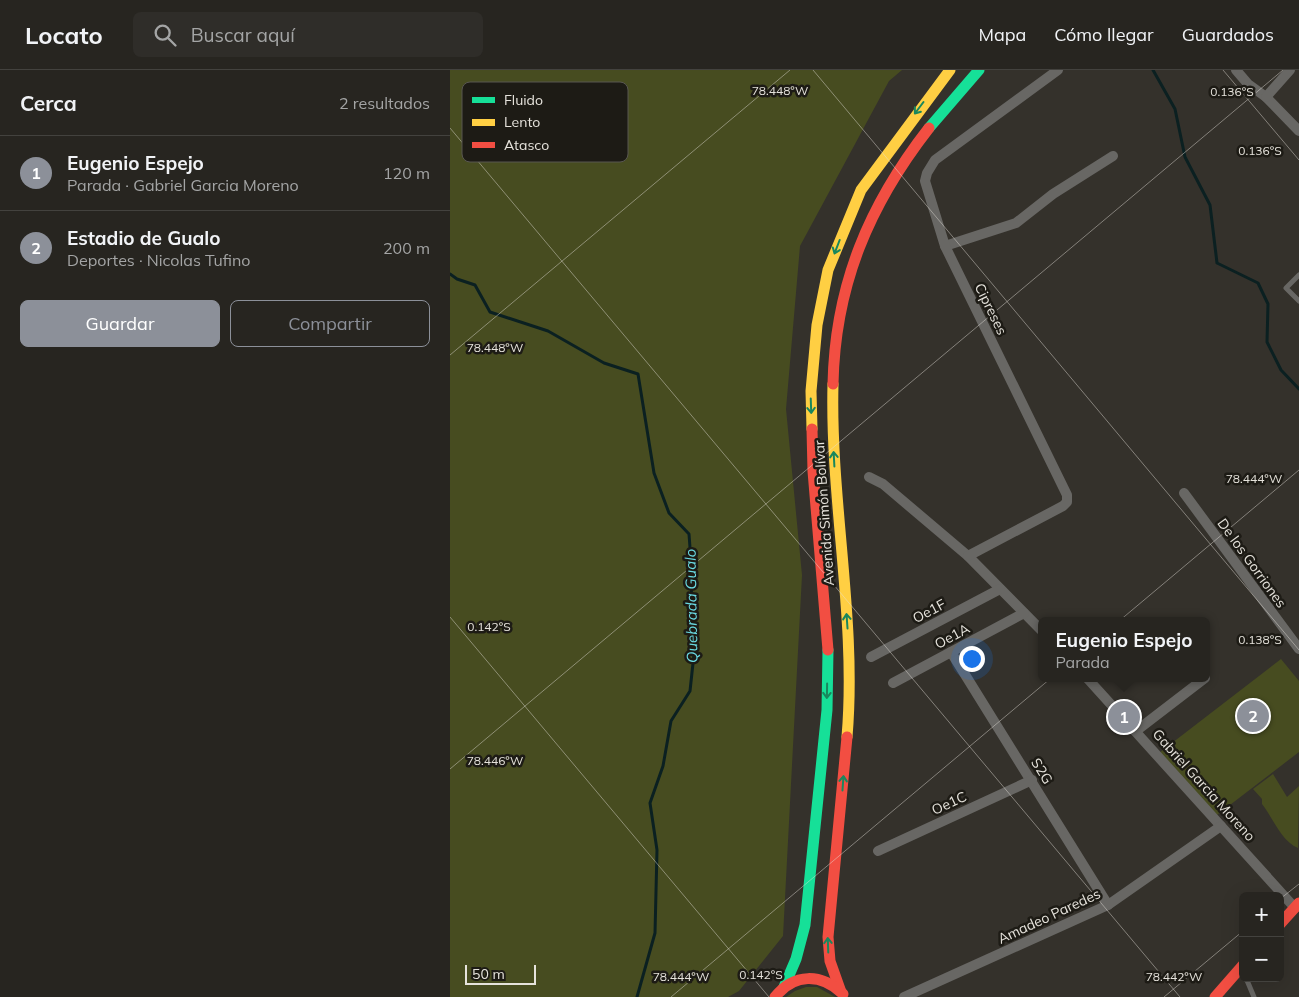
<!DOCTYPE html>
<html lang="es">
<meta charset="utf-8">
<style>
body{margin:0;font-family:Mulish,sans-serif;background:#2f2d29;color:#f1f3f6}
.controls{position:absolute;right:15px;bottom:15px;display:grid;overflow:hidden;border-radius:8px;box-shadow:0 5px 20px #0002}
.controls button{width:45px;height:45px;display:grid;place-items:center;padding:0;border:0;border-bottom:1px solid #43423e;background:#272520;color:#f1f3f6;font:25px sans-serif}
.scale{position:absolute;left:15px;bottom:12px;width:71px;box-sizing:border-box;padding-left:5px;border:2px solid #e6e3dc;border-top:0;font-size:14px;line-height:18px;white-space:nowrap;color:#e6e3dc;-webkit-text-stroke:4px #1d1b15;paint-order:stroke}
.you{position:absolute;left:521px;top:588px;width:18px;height:18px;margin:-12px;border:4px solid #fff;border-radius:50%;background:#1a73e8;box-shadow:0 0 0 8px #1a73e833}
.badge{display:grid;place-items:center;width:32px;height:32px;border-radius:50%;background:#8c9099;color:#fff;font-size:16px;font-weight:700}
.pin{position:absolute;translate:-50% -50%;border:2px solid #fff;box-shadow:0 1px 5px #0006}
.popup{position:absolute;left:588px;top:547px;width:172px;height:65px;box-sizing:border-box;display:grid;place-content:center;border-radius:8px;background:#272520;filter:drop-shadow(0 1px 4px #0005);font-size:16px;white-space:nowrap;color:#a4a5a5}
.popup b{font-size:19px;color:#f1f3f6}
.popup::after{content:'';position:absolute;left:50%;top:100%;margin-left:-10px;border:10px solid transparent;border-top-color:#272520}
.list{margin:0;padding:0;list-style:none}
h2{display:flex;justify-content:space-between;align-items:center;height:65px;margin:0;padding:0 20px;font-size:21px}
h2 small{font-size:16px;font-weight:400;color:#a4a5a5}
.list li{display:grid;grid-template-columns:32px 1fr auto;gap:15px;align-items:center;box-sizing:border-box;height:75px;padding:0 20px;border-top:1px solid #43423e}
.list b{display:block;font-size:19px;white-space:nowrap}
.list p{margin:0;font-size:16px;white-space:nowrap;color:#a4a5a5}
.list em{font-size:16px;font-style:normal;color:#a4a5a5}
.actions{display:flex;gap:10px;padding:15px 20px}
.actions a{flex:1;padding:11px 0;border:1px solid #8c9099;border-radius:8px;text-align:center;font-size:18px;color:#8c9099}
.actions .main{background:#8c9099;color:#fff}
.icon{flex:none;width:28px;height:28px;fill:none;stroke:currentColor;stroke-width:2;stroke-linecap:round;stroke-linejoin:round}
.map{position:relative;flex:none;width:849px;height:927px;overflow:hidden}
header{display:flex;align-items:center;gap:30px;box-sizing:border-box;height:70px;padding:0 25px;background:#272520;border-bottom:1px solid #43423e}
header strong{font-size:24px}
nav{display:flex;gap:28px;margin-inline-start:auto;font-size:18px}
.search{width:350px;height:45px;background:#2f2d29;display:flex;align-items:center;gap:12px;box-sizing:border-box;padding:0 18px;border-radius:8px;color:#a4a5a5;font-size:19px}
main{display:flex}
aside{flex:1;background:#272520}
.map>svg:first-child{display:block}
</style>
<header>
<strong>Locato</strong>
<div class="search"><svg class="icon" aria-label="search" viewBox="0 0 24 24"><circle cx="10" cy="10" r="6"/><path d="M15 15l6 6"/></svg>Buscar aquí</div>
<nav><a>Mapa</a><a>Cómo llegar</a><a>Guardados</a></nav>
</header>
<main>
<aside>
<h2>Cerca<small>2 resultados</small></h2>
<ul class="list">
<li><span class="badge">1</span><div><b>Eugenio Espejo</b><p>Parada · Gabriel Garcia Moreno</p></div><em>120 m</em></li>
<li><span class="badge">2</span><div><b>Estadio de Gualo</b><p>Deportes · Nicolas Tufino</p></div><em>200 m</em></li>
</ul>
<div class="actions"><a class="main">Guardar</a><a>Compartir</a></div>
</aside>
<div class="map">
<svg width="849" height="927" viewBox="0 0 849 927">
<rect width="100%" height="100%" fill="#34312b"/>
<g fill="#474c20">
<path d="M0,0H452L439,11L350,176L336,339L352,505L333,866L289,921L278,927H0Z"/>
<path d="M831,589L849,611V682L763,748L709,683Z"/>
<path d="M823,704L837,727L849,716L848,778C831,771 823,748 812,734V729L803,719Z"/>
<path d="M356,917H367L385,927H336L345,921Z"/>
</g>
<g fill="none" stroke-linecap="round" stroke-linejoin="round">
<g stroke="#0b2021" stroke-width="3">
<path d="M703,0L725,39L735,87L760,135L767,193L808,213L818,234L817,272L831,300L849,319"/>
<path d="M0,204L7,209L25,215L40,242L98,261L154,293L188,304L204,403L219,443L239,464L242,505L240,557L244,584L240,621L221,651L213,696L200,733L207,780L205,863L187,927"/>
</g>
<g stroke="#686764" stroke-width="5">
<path d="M849,205L836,218L849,231"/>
<path d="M796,908L804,927"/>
</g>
<g stroke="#686764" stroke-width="10">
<path d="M786,0L798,14L816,27L849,61"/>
<path d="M816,27L840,0"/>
<path d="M495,176L566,153L603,124L663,86"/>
<path d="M419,407L433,414L518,486L592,561"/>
<path d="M734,423L849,579"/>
<path d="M518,486L613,436L617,432V425L495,176L475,111L477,103L485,90L608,0"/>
<path d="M501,582L658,835"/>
<path d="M421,587L550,519"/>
<path d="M637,608L845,838"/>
<path d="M443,613L574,543"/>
<path d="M686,661L755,608"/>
<path d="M428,781L582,710"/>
<path d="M454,927L658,835L771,756"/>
</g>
<g stroke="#16e098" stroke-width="11">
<path d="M479,58L529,0"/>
<path d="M334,917L346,889L355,855L377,640L378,580"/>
</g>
<g stroke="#ffcf43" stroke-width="11">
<path d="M383,314C380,432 407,549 397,667"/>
<path d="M362,359L361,321L367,255L378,200L411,120L500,0"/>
</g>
<g stroke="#f24e42" stroke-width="11">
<path d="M383,314C385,215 419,135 479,58"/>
<path d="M362,359L363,401L378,580"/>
<path d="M830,854L849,833"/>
<path d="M391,922L380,891L378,867L397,667"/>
<path d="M325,927C344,903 371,903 393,924"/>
<path d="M765,927L793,895"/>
</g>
</g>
<defs><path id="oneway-shaft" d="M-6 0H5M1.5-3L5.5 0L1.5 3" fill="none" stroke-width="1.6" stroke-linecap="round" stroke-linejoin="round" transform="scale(1.25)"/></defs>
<g stroke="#19875d">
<use href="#oneway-shaft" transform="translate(469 38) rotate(127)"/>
<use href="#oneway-shaft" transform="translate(387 177) rotate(111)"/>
<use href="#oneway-shaft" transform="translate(361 336) rotate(88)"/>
<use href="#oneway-shaft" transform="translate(384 389) rotate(-93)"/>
<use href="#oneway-shaft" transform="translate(397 551) rotate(-94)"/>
<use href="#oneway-shaft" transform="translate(377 621) rotate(91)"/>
<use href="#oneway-shaft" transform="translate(393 713) rotate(-86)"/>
<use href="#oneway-shaft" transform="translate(378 875) rotate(-92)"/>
</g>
<path fill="none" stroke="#e6e3dc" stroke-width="1" stroke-opacity="0.45" d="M363,0L849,580M773,0L849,90M0,58L730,927M0,285L340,0M0,547L319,927M0,699L833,0M830,829L849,814M221,927L849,400M714,927L793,861"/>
<g text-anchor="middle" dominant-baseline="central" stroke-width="5" stroke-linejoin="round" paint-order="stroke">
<g font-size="14" fill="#e6e3dc" stroke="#1d1b15">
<text transform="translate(541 239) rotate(64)">Cipreses</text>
<text transform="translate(374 443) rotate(-94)">Avenida Simón Bolívar</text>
<text transform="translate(802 493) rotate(54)">De los Gorriones</text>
<text transform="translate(479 541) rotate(-28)">Oe1F</text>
<text transform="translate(502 566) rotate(-28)">Oe1A</text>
<text transform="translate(592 701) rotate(58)">S2G</text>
<text transform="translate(754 715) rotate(48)">Gabriel Garcia Moreno</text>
<text transform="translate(499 733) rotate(-25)">Oe1C</text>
<text transform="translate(599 846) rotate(-25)">Amadeo Paredes</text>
</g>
<g font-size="15" font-style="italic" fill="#6ad9e1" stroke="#1d1b15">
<text transform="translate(241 536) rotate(-91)">Quebrada Gualo</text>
</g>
</g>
<rect x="12" y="12" width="166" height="80" rx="8" fill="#1d1b15" stroke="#595751" stroke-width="1"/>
<rect x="22" y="27" width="23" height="6" fill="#16e098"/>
<rect x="22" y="49" width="23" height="7" fill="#ffcf43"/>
<rect x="22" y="72" width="23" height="6" fill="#f24e42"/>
<g font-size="14" fill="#e6e3dc">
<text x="54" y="35">Fluido</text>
<text x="54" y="57">Lento</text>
<text x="54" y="80">Atasco</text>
</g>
<g font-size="12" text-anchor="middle" fill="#e6e3dc" stroke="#1d1b15" stroke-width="5" stroke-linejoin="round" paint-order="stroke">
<text x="330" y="25">78.448°W</text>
<text x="782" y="26">0.136°S</text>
<text x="810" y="85">0.136°S</text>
<text x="45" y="282">78.448°W</text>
<text x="804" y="413">78.444°W</text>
<text x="39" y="561">0.142°S</text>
<text x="810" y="574">0.138°S</text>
<text x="45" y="695">78.446°W</text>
<text x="311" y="909">0.142°S</text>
<text x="231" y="911">78.444°W</text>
<text x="724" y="911">78.442°W</text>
</g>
</svg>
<div class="controls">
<button>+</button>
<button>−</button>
</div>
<div class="scale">50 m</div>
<div class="you"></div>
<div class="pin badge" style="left:674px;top:647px">1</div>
<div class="popup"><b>Eugenio Espejo</b>Parada</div>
<div class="pin badge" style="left:803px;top:646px">2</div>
</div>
</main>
